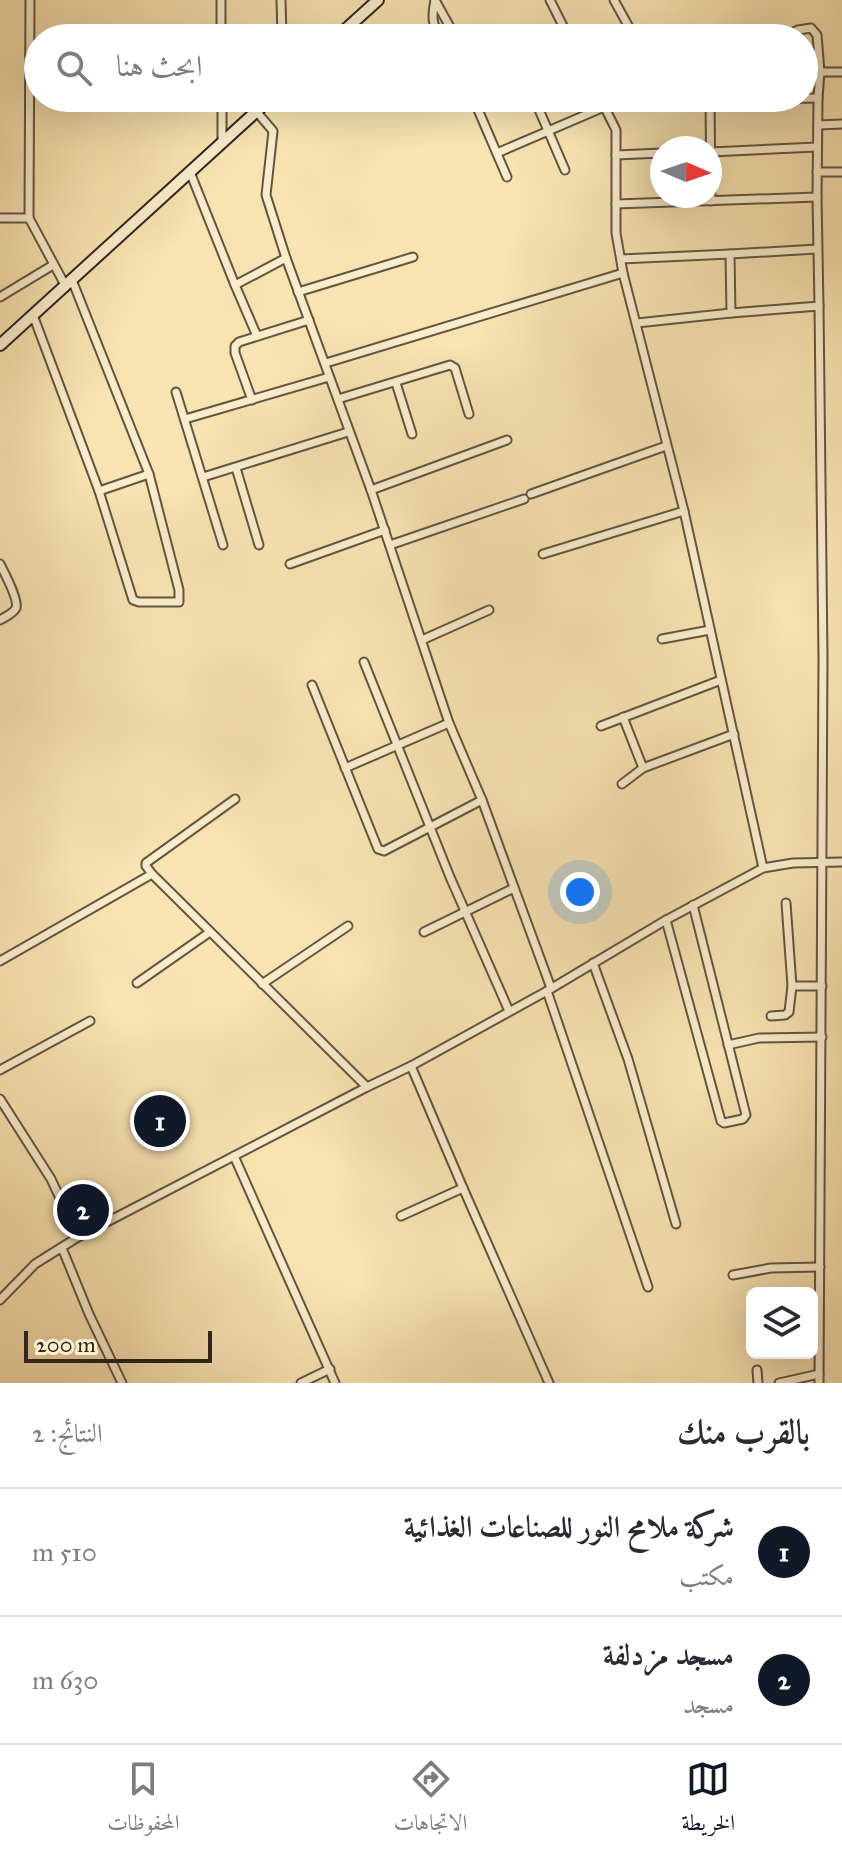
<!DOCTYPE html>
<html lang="ar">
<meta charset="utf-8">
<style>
body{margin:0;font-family:"IM FELL Great Primer",Amiri,serif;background:#f2f2f3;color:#2b2b33;direction:rtl}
.controls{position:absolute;right:24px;bottom:24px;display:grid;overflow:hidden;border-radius:12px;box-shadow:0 8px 32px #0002}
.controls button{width:72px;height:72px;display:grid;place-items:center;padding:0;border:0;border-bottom:2px solid #e1e1e2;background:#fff;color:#2b2b33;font:40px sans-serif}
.compass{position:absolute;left:650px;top:136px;width:72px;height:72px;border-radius:50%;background:#fff;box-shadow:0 8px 32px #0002;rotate:92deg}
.scale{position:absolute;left:24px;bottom:20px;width:188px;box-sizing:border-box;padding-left:8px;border:4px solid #31251d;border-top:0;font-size:22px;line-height:28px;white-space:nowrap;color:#31251d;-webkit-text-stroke:6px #faedcc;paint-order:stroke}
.you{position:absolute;left:580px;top:892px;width:28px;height:28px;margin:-20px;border:6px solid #fff;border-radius:50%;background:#1a73e8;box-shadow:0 0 0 12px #1a73e833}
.badge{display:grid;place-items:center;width:52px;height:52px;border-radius:50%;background:#111827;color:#fff;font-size:26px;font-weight:700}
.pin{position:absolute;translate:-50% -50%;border:4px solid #fff;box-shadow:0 2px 8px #0006}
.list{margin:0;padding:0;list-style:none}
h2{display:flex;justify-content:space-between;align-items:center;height:104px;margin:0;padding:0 32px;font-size:34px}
h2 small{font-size:26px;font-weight:400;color:#7c7c81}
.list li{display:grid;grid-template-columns:52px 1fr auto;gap:24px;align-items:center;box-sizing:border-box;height:128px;padding:0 32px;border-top:2px solid #e1e1e2}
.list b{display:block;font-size:30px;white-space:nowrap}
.list p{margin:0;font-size:26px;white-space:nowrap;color:#7c7c81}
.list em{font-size:26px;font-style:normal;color:#7c7c81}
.icon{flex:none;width:44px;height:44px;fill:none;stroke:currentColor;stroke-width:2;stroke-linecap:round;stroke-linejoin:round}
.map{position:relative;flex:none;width:842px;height:1383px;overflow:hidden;direction:ltr}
.search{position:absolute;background:#fff;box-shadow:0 8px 32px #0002;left:24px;right:24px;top:24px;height:88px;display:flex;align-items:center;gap:20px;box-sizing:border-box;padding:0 28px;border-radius:44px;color:#7c7c81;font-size:30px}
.sheet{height:360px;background:#fff}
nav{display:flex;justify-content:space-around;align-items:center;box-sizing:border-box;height:112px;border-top:2px solid #e1e1e2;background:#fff;font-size:22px;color:#7c7c81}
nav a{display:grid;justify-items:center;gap:4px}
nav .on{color:#111827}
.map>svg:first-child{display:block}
</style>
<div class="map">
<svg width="842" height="1383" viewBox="0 0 842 1383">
<rect width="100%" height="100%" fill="#f8e3b1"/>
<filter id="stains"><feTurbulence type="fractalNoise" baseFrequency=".0025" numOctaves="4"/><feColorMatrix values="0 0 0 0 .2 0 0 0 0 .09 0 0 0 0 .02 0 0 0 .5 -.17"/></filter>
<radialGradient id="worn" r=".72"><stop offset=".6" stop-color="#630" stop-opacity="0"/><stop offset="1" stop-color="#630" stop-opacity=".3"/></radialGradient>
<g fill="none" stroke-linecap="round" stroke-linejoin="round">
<g stroke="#635442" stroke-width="11">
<g id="minor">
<path d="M221,0V38"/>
<path d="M281,0L282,38"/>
<path d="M435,0C432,14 431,27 442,37L447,38"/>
<path d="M435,0L456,38"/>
<path d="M550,0L569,38"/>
<path d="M614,0L635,38"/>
<path d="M782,38L798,30L811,28L817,35L820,72L818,98L817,197L819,306"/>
<path d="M820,72H842"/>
<path d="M222,98V142"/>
<path d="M473,98L507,177"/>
<path d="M534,98L565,170"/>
<path d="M600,98L616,130V233L623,273L684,511L763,868"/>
<path d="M668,98L670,100L679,98"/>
<path d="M710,98L711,201"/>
<path d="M710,100L818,98"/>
<path d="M450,104L462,98"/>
<path d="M256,111L273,131L266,195L286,258L371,490L449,723L482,800L551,988"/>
<path d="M818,125L842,124"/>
<path d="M710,152L817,147"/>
<path d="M497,153L604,107"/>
<path d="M616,155L662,153"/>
<path d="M190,172L235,285"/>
<path d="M817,172H842"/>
<path d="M616,204L817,197"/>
<path d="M0,218H29L65,285"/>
<path d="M29,218L30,0"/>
<path d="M817,249L730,254L731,313L819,306L823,658L819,1383"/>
<path d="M621,259L730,254"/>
<path d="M298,292L413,257"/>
<path d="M0,297L53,265"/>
<path d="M33,315L99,491L133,600L139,602H179V590L149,474L72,280"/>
<path d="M637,323L731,313"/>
<path d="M257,336L235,285L286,258"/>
<path d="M326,363L623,273"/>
<path d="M396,383L412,434"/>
<path d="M176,392L223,545"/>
<path d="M338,399L450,365L455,368L469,414"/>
<path d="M252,400L235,353V346L239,342L309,320"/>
<path d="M185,419L329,377"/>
<path d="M236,468L259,545"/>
<path d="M203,477L348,432"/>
<path d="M371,490L507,440"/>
<path d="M99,491L149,474"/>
<path d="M531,494L666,446"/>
<path d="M390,545L524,499"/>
<path d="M543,554L684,511"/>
<path d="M0,564C4,572 19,600 16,608C14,613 5,617 0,620"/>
<path d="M290,564L385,530"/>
<path d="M662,639L710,630"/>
<path d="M422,640L489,610"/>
<path d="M364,662L450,877L509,1011"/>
<path d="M312,685L378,849L384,851L482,800"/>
<path d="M623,717L643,768L734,734"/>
<path d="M601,726L721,680"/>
<path d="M345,768L449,723"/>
<path d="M622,784L643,768"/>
<path d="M235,799L146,863V866L152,874L367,1087"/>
<path d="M786,903L792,986H822"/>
<path d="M666,920L721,1121L724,1123L743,1119L746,1115L693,905"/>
<path d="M424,932L514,888"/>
<path d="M0,961L152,874"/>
<path d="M593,963L628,1059L676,1224"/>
<path d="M137,983L210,932"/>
<path d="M262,984L348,926"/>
<path d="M547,991L648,1287"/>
<path d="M771,1016L785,1015L789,1012L792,986"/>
<path d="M728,1045L759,1038L822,1037"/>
<path d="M411,1066L463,1188L549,1383"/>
<path d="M0,1070L90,1021"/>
<path d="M0,1099L51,1179L78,1237"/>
<path d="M234,1156L335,1383"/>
<path d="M401,1216L463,1188"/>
<path d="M62,1248L89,1314L122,1383"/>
<path d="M733,1275L771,1268L820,1267"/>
<path d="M0,1300L35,1264L78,1237L367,1087L411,1066L547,991L666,920L763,868L793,863L842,862"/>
<path d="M757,1370L758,1383"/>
<path d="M301,1383L330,1369"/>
<path d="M779,1383L819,1374"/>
</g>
</g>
<g stroke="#31251d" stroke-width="14">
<g id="secondary">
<path d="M336,38L378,0"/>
<path d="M0,345L271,98"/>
</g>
</g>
<use href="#minor" stroke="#faedcc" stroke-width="7"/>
<use href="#secondary" stroke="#faedcc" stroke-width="10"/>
</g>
<rect width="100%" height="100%" filter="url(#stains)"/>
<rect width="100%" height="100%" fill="url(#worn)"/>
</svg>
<div class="controls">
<button><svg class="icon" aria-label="layers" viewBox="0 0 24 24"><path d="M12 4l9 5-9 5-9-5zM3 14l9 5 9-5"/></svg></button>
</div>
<svg class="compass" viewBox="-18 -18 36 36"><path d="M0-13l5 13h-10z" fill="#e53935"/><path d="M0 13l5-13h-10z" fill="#7c7c81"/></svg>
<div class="scale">200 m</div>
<div class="you"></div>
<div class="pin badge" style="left:160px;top:1121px">1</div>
<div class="pin badge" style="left:83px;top:1210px">2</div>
<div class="search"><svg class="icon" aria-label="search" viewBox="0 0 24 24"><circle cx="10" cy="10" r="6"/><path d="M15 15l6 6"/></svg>ابحث هنا</div>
</div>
<section class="sheet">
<h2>بالقرب منك<small>النتائج: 2</small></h2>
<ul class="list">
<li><span class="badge">1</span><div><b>شركة ملامح النور للصناعات الغذائية</b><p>مكتب</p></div><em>510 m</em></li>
<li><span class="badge">2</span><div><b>مسجد مزدلفة</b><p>مسجد</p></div><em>630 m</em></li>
</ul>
</section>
<nav>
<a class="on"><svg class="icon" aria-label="map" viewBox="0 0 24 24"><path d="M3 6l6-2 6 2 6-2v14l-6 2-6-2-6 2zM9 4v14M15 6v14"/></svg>الخريطة</a>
<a><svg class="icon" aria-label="directions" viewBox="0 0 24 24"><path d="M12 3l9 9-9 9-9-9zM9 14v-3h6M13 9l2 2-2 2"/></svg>الاتجاهات</a>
<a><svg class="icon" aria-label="saved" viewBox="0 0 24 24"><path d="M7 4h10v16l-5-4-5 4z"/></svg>المحفوظات</a>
</nav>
